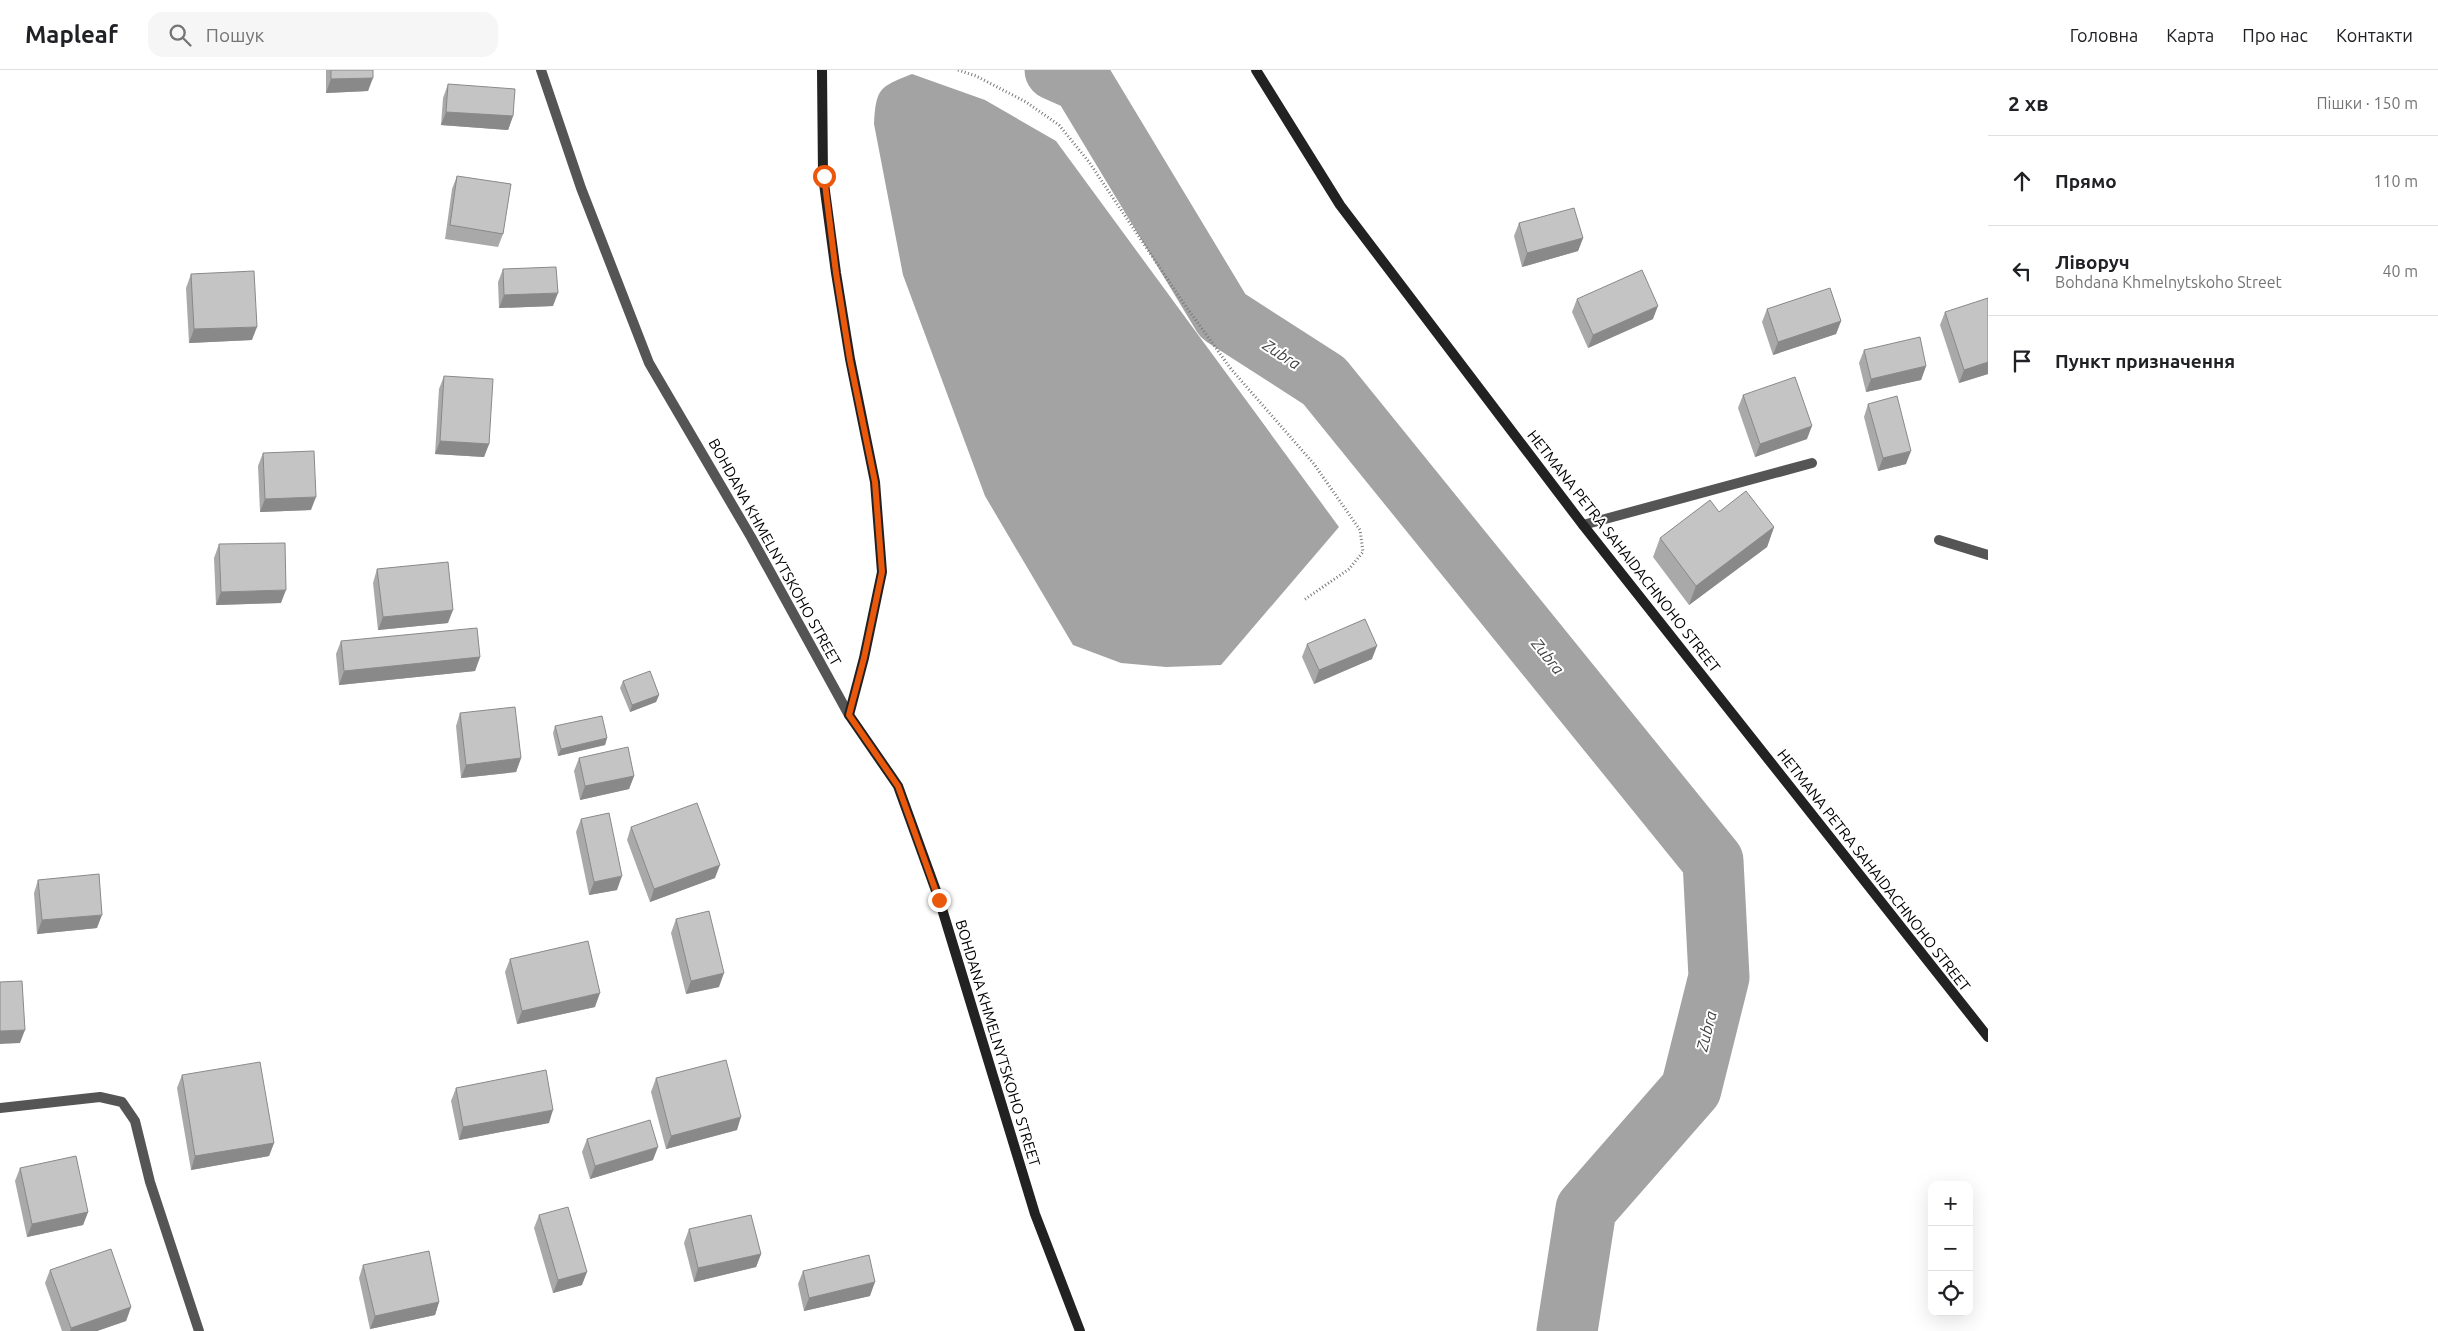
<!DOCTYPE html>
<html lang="uk">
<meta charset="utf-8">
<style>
body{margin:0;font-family:Ubuntu,sans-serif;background:#f6f6f6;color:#202124}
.controls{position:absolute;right:15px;bottom:15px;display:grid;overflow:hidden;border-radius:10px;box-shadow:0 5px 20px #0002}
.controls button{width:45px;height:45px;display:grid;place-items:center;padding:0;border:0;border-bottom:1px solid #e0e0e0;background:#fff;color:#202124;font:25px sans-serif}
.stop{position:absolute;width:15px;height:15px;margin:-11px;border:4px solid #ea580c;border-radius:50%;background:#fff}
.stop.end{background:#ea580c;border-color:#fff;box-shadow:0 1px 5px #0008}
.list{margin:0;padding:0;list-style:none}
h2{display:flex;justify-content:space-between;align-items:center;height:65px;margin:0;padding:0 20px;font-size:21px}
h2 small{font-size:16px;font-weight:400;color:#757577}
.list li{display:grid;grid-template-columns:32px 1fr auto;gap:15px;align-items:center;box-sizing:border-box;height:90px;padding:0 20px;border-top:1px solid #e0e0e0}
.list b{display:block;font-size:19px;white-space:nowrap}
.list p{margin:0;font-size:16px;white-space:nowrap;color:#757577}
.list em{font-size:16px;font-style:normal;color:#757577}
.icon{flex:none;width:28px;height:28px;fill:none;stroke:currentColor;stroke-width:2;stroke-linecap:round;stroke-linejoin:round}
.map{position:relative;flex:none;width:1988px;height:1261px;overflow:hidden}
header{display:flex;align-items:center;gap:30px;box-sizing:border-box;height:70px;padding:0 25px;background:#fff;border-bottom:1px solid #e0e0e0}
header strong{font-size:24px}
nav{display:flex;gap:28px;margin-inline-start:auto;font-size:18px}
.search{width:350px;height:45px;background:#f6f6f6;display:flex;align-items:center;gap:12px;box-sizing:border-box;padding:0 18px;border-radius:15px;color:#757577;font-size:19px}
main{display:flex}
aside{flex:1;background:#fff}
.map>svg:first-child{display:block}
</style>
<header>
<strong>Mapleaf</strong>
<div class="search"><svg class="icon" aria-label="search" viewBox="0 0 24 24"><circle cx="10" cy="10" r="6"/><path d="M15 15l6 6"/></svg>Пошук</div>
<nav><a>Головна</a><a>Карта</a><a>Про нас</a><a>Контакти</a></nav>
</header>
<main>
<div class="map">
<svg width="1988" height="1261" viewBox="0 0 1988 1261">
<rect width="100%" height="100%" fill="#fff"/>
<path fill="#a3a3a3" d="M912,4L985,30L1056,71L1339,457L1221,595L1166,597L1121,593L1073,575L985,426L903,205L874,54C876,17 880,17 912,4Z"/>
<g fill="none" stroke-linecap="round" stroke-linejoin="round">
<path stroke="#a3a3a3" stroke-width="61" d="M1055,0L1082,12L1223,246L1324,311L1713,791L1719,907L1691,1019L1586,1139L1567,1261"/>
<path stroke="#777" stroke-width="3" stroke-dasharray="1 2.5" stroke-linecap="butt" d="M958,0L976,6L1026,32L1059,55L1089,92L1182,231L1231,299L1314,394L1360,460L1363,482L1349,499L1304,530"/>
<g stroke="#555" stroke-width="10">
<path d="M1583,455L1812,393"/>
<path d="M1939,470L1988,485"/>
<path d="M0,1038L100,1027L122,1032L135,1051L150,1112L199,1261"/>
</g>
<path stroke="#555" stroke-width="10" d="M541,0L581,118L649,293L751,467L849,645"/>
<g stroke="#222" stroke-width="10">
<path d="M822,0L823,106L836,203L850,289L875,412L882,502L864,588L849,645L898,716L939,829L1035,1144L1080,1261"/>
<path d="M1256,0L1340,135L1583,455L1988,967"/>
</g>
</g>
<g fill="#a9a9a9">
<path d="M326,0H373L368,21L326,23Z"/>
<path d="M448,14L513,46L508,60L441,55L443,28Z"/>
<path d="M457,106L503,164L498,177L445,169L452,119Z"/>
<path d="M1519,153L1583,168L1578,181L1522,197L1514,166Z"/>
<path d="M503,199L553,236L499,238L498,212Z"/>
<path d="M191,204L252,270L189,273L186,218Z"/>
<path d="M1577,229L1653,249L1588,278L1572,242Z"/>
<path d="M1767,239L1841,251L1836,264L1773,285L1762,252Z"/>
<path d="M1945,242L1988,304L1959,313L1940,255Z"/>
<path d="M1864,280L1926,296L1921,310L1866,322L1859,293Z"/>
<path d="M444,306L489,374L484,387L435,384L439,319Z"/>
<path d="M1743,325L1807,369L1755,387L1738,338Z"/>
<path d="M1868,334L1906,394L1878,401L1864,347Z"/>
<path d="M263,383L311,440L260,442L258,396Z"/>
<path d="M1719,442L1774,457L1767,477L1689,535L1653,487L1660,468Z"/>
<path d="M219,474L281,533L216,535L214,488Z"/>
<path d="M377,499L448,553L378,560L373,513Z"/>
<path d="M341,571L480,587L475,601L339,615L336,584Z"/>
<path d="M1307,574L1372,589L1314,614L1302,587Z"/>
<path d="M623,611L659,625L656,632L630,642L620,618Z"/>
<path d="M460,643L521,688L516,702L461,708L456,656Z"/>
<path d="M555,656L607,668L605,675L558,686L553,663Z"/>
<path d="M579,688L634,706L629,719L580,730L574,701Z"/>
<path d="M581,749L617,820L589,825L576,762Z"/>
<path d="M631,757L715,808L650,832L627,770Z"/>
<path d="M38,810L97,858L37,864L34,823Z"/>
<path d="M676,849L719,917L686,924L671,863Z"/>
<path d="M510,889L595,937L517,954L505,902Z"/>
<path d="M182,1005L274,1073L269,1086L191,1100L177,1018Z"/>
<path d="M656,1008L737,1060L666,1079L651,1022Z"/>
<path d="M456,1018L549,1053L459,1070L451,1031Z"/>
<path d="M587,1069L653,1090L590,1109L582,1082Z"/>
<path d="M20,1098L88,1142L83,1155L27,1167L15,1111Z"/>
<path d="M539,1145L582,1215L553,1223L534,1158Z"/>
<path d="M689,1159L761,1184L756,1197L694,1212L684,1173Z"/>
<path d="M363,1195L439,1232L435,1245L370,1259L359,1208Z"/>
<path d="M50,1200L131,1237L126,1251L97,1261H62L45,1213Z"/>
<path d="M803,1201L870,1226L804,1241L798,1214Z"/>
</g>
<g fill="#898989">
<path d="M373,8L368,21L326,23L331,9Z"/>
<path d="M446,42L513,46L508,60L441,55Z"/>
<path d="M1583,168L1578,181L1522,197L1527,183Z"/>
<path d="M558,223L553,236L499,238L504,225Z"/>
<path d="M1658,236L1653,249L1588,278L1593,265Z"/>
<path d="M1841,251L1836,264L1773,285L1778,272Z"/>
<path d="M257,257L252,270L189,273L194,259Z"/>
<path d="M1988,292V304L1959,313L1964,300Z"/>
<path d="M1926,296L1921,310L1866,322L1871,309Z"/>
<path d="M1812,356L1807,369L1755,387L1760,374Z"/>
<path d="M440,371L489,374L484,387L435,384Z"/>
<path d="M1911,381L1906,394L1878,401L1883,388Z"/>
<path d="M316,427L311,440L260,442L265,429Z"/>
<path d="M1774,457L1767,477L1689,535L1696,516Z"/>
<path d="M286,520L281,533L216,535L221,522Z"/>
<path d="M453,540L448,553L378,560L383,547Z"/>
<path d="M1377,576L1372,589L1314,614L1319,600Z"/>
<path d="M480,587L475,601L339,615L344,601Z"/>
<path d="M659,625L656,632L630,642L632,635Z"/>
<path d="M607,668L605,675L558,686L561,679Z"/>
<path d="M521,688L516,702L461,708L466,695Z"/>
<path d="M634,706L629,719L580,730L585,716Z"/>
<path d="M720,795L715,808L650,832L654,819Z"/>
<path d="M622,806L617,820L589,825L594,812Z"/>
<path d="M102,845L97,858L37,864L42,850Z"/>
<path d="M724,903L719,917L686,924L691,911Z"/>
<path d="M600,923L595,937L517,954L522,941Z"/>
<path d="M25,960L20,973L0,974V961Z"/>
<path d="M553,1040L549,1053L459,1070L463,1057Z"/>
<path d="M741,1047L737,1060L666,1079L671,1066Z"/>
<path d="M274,1073L269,1086L191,1100L195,1086Z"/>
<path d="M658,1077L653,1090L590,1109L595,1096Z"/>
<path d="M88,1142L83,1155L27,1167L32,1154Z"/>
<path d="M761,1184L756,1197L694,1212L698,1198Z"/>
<path d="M587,1202L582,1215L553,1223L558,1210Z"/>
<path d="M875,1212L870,1226L804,1241L809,1228Z"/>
<path d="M439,1232L435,1245L370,1259L375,1246Z"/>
<path d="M131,1237L126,1251L97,1261H70L71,1258Z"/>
</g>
<g fill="#c4c4c4" stroke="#898989">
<path d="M331,0H373V8L331,9Z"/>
<path d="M448,14L515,19L513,46L446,42Z"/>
<path d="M457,106L511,114L503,164L450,155Z"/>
<path d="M1574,138L1583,168L1527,183L1519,153Z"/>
<path d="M556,197L558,223L504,225L503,199Z"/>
<path d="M1642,200L1658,236L1593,265L1577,229Z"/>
<path d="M254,201L257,257L194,259L191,204Z"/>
<path d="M1830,218L1841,251L1778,272L1767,239Z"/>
<path d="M1988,228V292L1964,300L1945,242Z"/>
<path d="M1920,267L1926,296L1871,309L1864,280Z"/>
<path d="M444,306L493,309L489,374L440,371Z"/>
<path d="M1795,307L1812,356L1760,374L1743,325Z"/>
<path d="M1897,326L1911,381L1883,388L1868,334Z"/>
<path d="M314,381L316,427L265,429L263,383Z"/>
<path d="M1746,421L1774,457L1696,516L1660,468L1710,430L1719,442Z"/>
<path d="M285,473L286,520L221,522L219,474Z"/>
<path d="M448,492L453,540L383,547L377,499Z"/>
<path d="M1365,549L1377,576L1319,600L1307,574Z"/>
<path d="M477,558L480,587L344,601L341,571Z"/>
<path d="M650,601L659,625L632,635L623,611Z"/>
<path d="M515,637L521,688L466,695L460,643Z"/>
<path d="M602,646L607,668L561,679L555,656Z"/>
<path d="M628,677L634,706L585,716L579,688Z"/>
<path d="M697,733L720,795L654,819L631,757Z"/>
<path d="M609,743L622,806L594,812L581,749Z"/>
<path d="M99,804L102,845L42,850L38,810Z"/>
<path d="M709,841L724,903L691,911L676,849Z"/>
<path d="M588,871L600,923L522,941L510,889Z"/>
<path d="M22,911L25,960L0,961V912Z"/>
<path d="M726,990L741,1047L671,1066L656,1008Z"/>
<path d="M260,992L274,1073L195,1086L182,1005Z"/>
<path d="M546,1000L553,1040L463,1057L456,1018Z"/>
<path d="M650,1050L658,1077L595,1096L587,1069Z"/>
<path d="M76,1086L88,1142L32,1154L20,1098Z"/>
<path d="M568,1137L587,1202L558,1210L539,1145Z"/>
<path d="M751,1145L761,1184L698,1198L689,1159Z"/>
<path d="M111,1179L131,1237L71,1258L50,1200Z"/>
<path d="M429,1181L439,1232L375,1246L363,1195Z"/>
<path d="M869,1185L875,1212L809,1228L803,1201Z"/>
</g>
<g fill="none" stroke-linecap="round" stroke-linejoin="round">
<path stroke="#ea580c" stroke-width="6" d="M824,106L836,203L850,290L875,412L882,502L864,588L849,645L898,716L939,830"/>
</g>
<g text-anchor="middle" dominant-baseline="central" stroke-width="4" stroke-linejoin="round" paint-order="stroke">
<g font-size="15" fill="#000" stroke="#fff">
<text transform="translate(1624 481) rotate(52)">HETMANA PETRA SAHAIDACHNOHO STREET</text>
<text transform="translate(775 482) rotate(61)">BOHDANA KHMELNYTSKOHO STREET</text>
<text transform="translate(1874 800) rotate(52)">HETMANA PETRA SAHAIDACHNOHO STREET</text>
<text transform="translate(998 973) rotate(73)">BOHDANA KHMELNYTSKOHO STREET</text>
</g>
<g font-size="16" font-style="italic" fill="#444" stroke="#fff">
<text transform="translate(1282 284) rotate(33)">Zubra</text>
<text transform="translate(1548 586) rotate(51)">Zubra</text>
<text transform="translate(1706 961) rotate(-76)">Zubra</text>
</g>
</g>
</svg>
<div class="controls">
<button>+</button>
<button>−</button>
<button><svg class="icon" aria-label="locate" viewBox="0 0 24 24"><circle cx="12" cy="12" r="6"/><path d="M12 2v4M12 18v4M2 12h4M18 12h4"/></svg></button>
</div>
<div class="stop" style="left:824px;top:106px"></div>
<div class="stop end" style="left:939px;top:830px"></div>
</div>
<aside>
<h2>2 хв<small>Пішки · 150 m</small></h2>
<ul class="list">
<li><svg class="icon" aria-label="ahead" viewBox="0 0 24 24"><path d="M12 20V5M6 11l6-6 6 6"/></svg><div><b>Прямо</b></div><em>110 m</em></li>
<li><svg class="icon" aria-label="left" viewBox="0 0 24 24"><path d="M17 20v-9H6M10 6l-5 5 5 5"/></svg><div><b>Ліворуч</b><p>Bohdana Khmelnytskoho Street</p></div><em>40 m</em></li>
<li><svg class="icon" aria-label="arrive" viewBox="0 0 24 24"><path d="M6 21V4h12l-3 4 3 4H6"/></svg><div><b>Пункт призначення</b></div></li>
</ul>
</aside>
</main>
